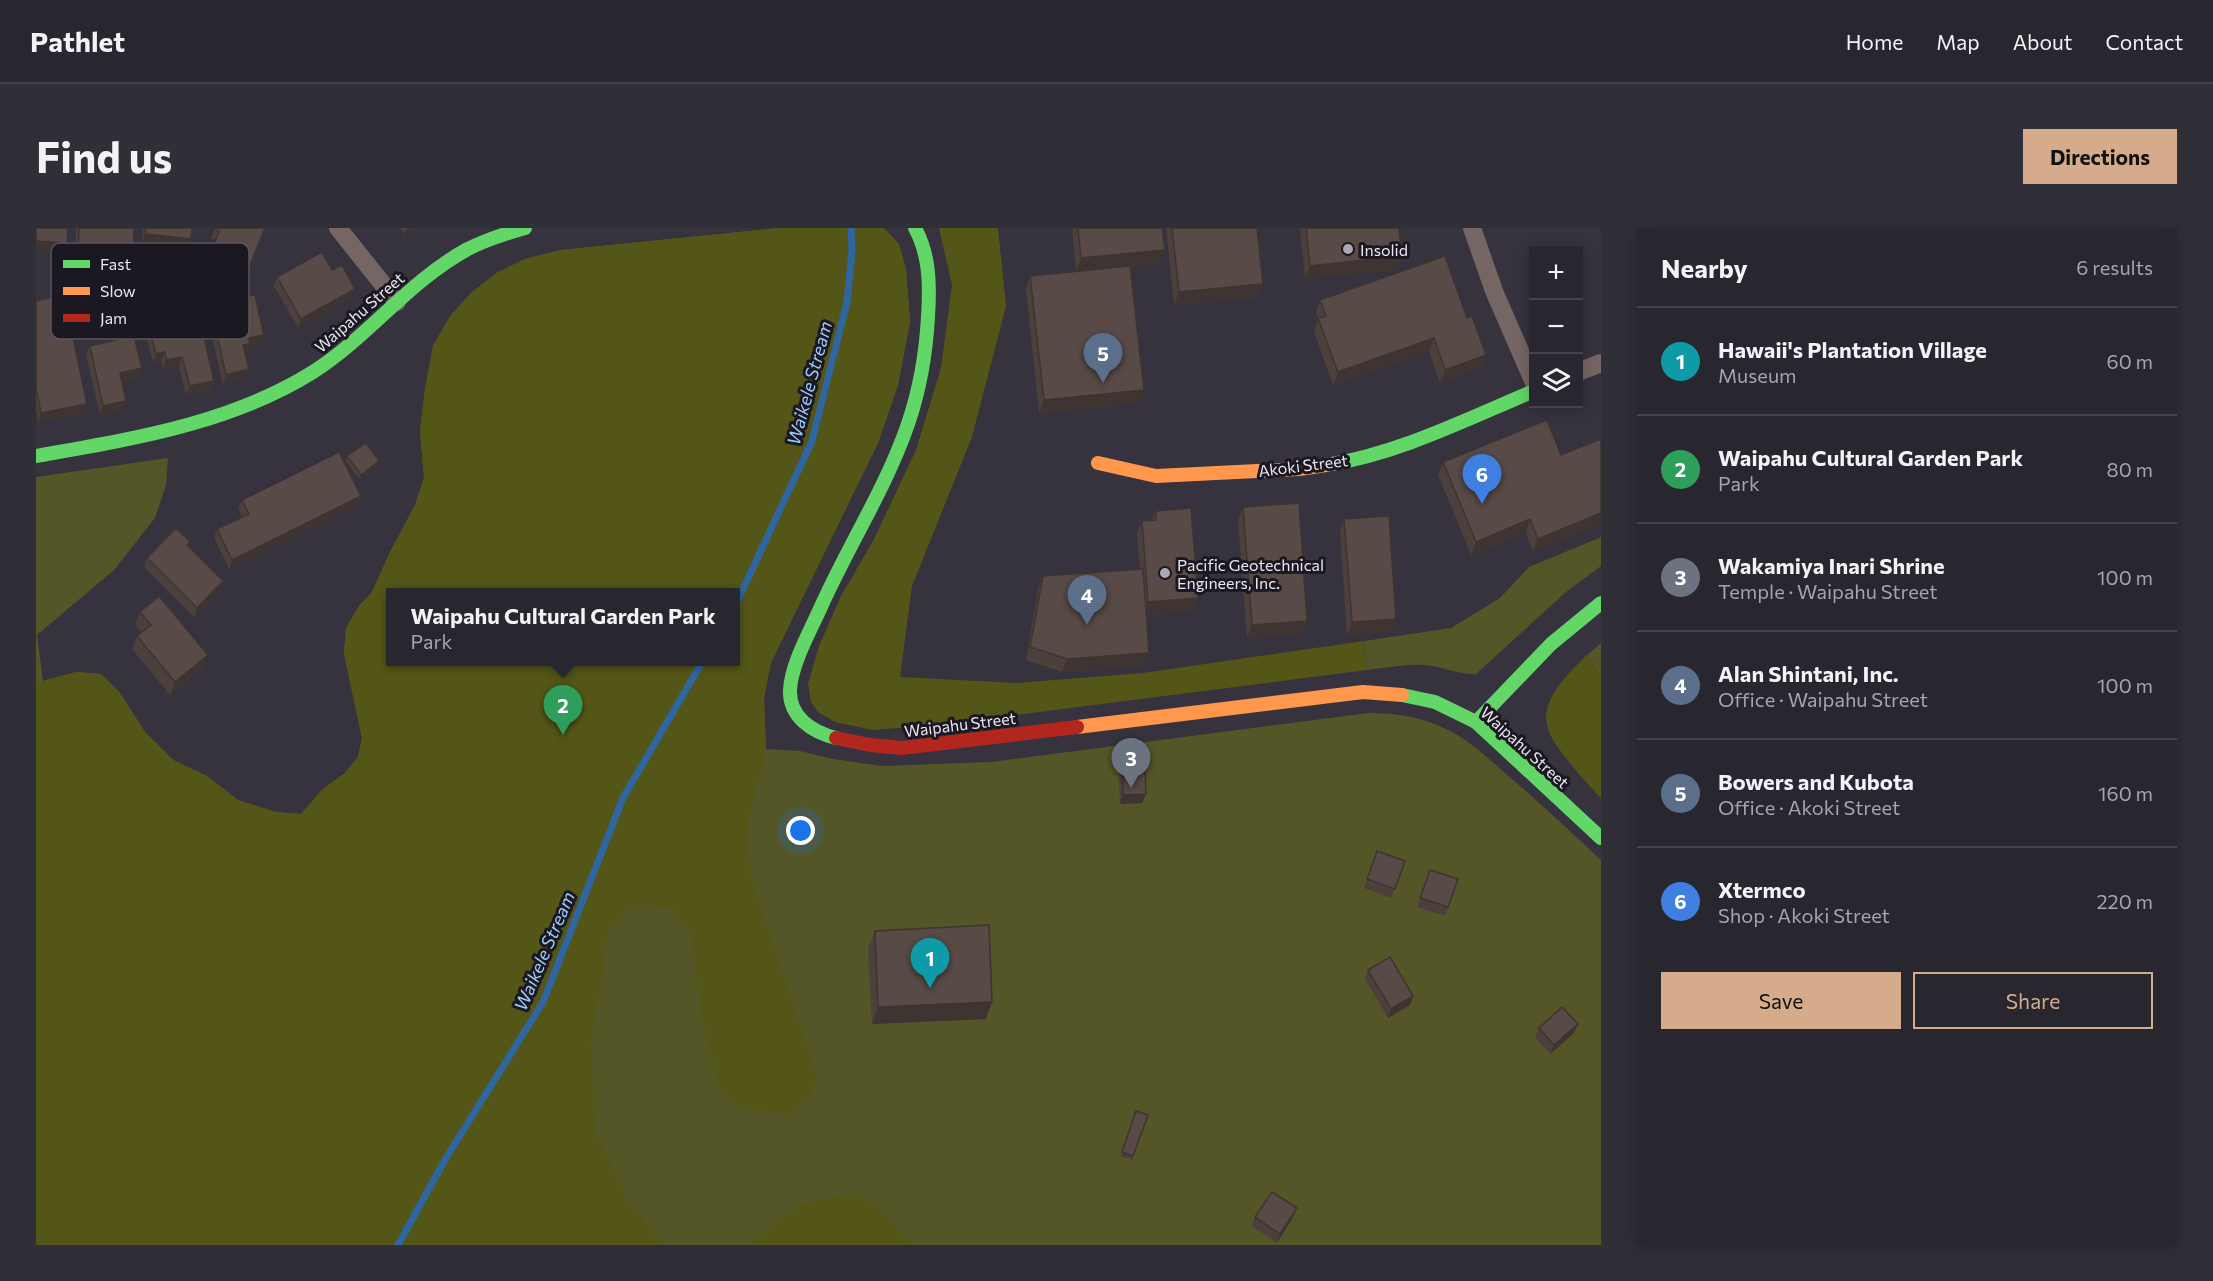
<!DOCTYPE html>
<meta charset="utf-8">
<style>
body{margin:0;font-family:Commissioner,sans-serif;background:#302e36;color:#f1f3f6}
.controls{position:absolute;right:18px;top:18px;display:grid;overflow:hidden;border-radius:0px;box-shadow:0 3px 15px #0003}
.controls button{width:54px;height:54px;display:grid;place-items:center;padding:0;border:0;border-bottom:2px solid #44434a;background:#28262e;color:#f1f3f6;font:30px sans-serif}
.you{position:absolute;left:765px;top:603px;width:21px;height:21px;margin:-15px;border:4px solid #fff;border-radius:50%;background:#1a73e8;box-shadow:0 0 0 9px #1a73e833}
.badge{display:grid;place-items:center;width:39px;height:39px;border-radius:50%;background:#d6ab8b;color:#fff;font-size:20px;font-weight:700}
.pin{position:absolute;translate:-50% -50px;filter:drop-shadow(0 2px 3px #0008)}
.pin::after{content:'';position:absolute;top:32px;width:21px;height:18px;background:inherit;clip-path:polygon(0 0,100% 0,50% 100%)}
.popup{position:absolute;left:350px;top:360px;width:354px;height:78px;box-sizing:border-box;display:grid;place-content:center;border-radius:0px;background:#28262e;filter:drop-shadow(0 2px 4px #0005);font-size:20px;white-space:nowrap;color:#a5a5aa}
.popup b{font-size:22px;color:#f1f3f6}
.popup::after{content:'';position:absolute;left:50%;top:100%;margin-left:-12px;border:12px solid transparent;border-top-color:#28262e}
.list{margin:0;padding:0;list-style:none}
h2{display:flex;justify-content:space-between;align-items:center;height:78px;margin:0;padding:0 24px;font-size:26px}
h2 small{font-size:20px;font-weight:400;color:#a5a5aa}
.list li{display:grid;grid-template-columns:39px 1fr auto;gap:18px;align-items:center;box-sizing:border-box;height:108px;padding:0 24px;border-top:2px solid #44434a}
.list b{display:block;font-size:22px;white-space:nowrap}
.list p{margin:0;font-size:20px;white-space:nowrap;color:#a5a5aa}
.list em{font-size:20px;font-style:normal;color:#a5a5aa}
.actions{display:flex;gap:12px;padding:18px 24px}
.actions a{flex:1;padding:14px 0;border:2px solid #d6ab8b;border-radius:0px;text-align:center;font-size:21px;color:#d6ab8b}
.actions .main{background:#d6ab8b;color:#111}
.icon{flex:none;width:33px;height:33px;fill:none;stroke:currentColor;stroke-width:2;stroke-linecap:round;stroke-linejoin:round}
.map{position:relative;flex:none;width:1565px;height:1017px;overflow:hidden;border-radius:0px}
header{display:flex;align-items:center;gap:36px;box-sizing:border-box;height:84px;padding:0 30px;background:#28262e;border-bottom:2px solid #44434a}
header strong{font-size:28px}
nav{display:flex;gap:33px;margin-inline-start:auto;font-size:21px}
.intro{display:flex;align-items:center;justify-content:space-between;box-sizing:border-box;height:144px;padding:0 36px}
h1{margin:0;font-size:42px}
.button{padding:15px 27px;border-radius:0px;background:#d6ab8b;color:#111;font-size:21px;font-weight:700}
main{display:flex;gap:36px;padding:0 36px}
aside{flex:1;background:#28262e;border-radius:0px;box-shadow:0 3px 15px #0003}
.map>svg:first-child{display:block}
</style>
<header>
<strong>Pathlet</strong>
<nav><a>Home</a><a>Map</a><a>About</a><a>Contact</a></nav>
</header>
<div class="intro"><h1>Find us</h1><a class="button">Directions</a></div>
<main>
<div class="map">
<svg width="1565" height="1017" viewBox="0 0 1565 1017">
<rect width="100%" height="100%" fill="#36323e"/>
<g fill="#545628" fill-rule="evenodd">
<path d="M743,0H848L863,16L870,41L874,94L862,157L842,215L734,435L728,470L730,521L764,523L797,531L846,538L955,534L1332,485C1362,485 1389,489 1416,504C1436,515 1453,531 1470,546C1503,574 1534,603 1565,632V1017H0V249L132,230L130,257L119,290L78,342L1,407L7,453L40,444L65,446L84,465L109,504L137,532L171,548L202,572L240,584L265,586L287,561L309,545L322,529L326,510L308,426L310,400L323,378L336,364L354,324L379,277L388,250L384,203L389,161L397,118L414,88L436,64L462,44L489,31L525,22ZM354,364H700V434H354Z"/>
<path d="M1565,309V338L1530,364L1440,446C1423,447 1406,438 1389,437C1370,436 1350,440 1331,442L1328,413L1415,400L1464,370L1493,339Z"/>
<path d="M1565,415V451L1551,427Z"/>
</g>
<g fill="#545617" fill-rule="evenodd">
<path d="M743,0H848L863,16L870,41L874,94L862,157L842,215L735,435L728,470L730,521L712,595L715,650L782,850L775,867L752,885L709,882L684,863L666,791L656,708L637,682L604,676L586,686L572,705L555,817L559,902L589,968L626,1017H0V462L7,453L40,444L65,446L84,465L109,504L137,532L171,548L202,572L240,584L265,586L287,561L309,545L322,529L326,510L308,426L310,400L323,378L336,364L354,324L379,277L388,250L384,203L389,161L397,118L414,88L436,64L462,44L489,31L525,22ZM700,364V434H354V364Z"/>
<path d="M903,0H962L970,78L936,209L876,358L864,449L980,455L1107,445L1328,413L1331,442L902,497L837,502L799,494L782,484L775,474L772,456L783,418L805,368L838,311L880,222L905,140L916,57Z"/>
<path d="M1551,427L1565,451V570C1550,555 1538,541 1526,525C1519,516 1513,507 1511,496C1505,470 1535,443 1551,427Z"/>
<path d="M816,965L844,981L877,1017H712L765,976Z"/>
</g>
<g fill="none" stroke-linecap="round" stroke-linejoin="round">
<g stroke="#30669f" stroke-width="7">
<path d="M700,376L776,213L811,74L816,22L815,0"/>
<path d="M362,1017L410,930L507,774L587,570L666,434"/>
</g>
<g stroke="#766663" stroke-width="18">
<path d="M302,0L361,74"/>
<path d="M1436,0L1458,63L1498,155"/>
<path d="M1542,144L1565,135"/>
</g>
<g stroke="#63d668" stroke-width="14">
<path d="M0,228C95,211 194,196 277,144C332,109 372,54 430,22C449,12 468,6 489,0"/>
<path d="M1290,237C1362,226 1431,191 1498,163"/>
<path d="M1366,467L1399,474L1440,494L1565,610"/>
<path d="M1440,494L1515,416L1565,375"/>
<path d="M800,510C776,504 753,489 754,462C755,437 774,403 784,381C812,318 850,260 872,196C884,161 890,125 892,89C894,57 894,28 879,0"/>
</g>
<g stroke="#ff974d" stroke-width="14">
<path d="M1062,235L1120,248L1263,241L1290,237"/>
<path d="M1041,499L1327,464L1366,467"/>
</g>
<path stroke="#b3261e" stroke-width="14" d="M800,510L834,517L866,520L1041,499"/>
</g>
<g fill="#4c403c">
<path d="M40,0H98L97,30L94,39L39,37Z"/>
<path d="M107,0H156L151,20L106,15Z"/>
<path d="M179,0H229L208,51L171,36L180,12L175,10Z"/>
<path d="M364,0H377L368,6Z"/>
<path d="M1036,0H1126L1124,35L1095,38L1108,162L1103,175L1003,186L990,61L994,48L1040,43Z"/>
<path d="M1130,0H1221L1222,69L1138,77Z"/>
<path d="M1264,0H1363L1366,28L1361,42L1269,51Z"/>
<path d="M296,42L316,70L262,100L238,58L241,49Z"/>
<path d="M96,58L165,96L178,153L175,162L150,167L143,138L127,141L125,133L117,135L111,112L104,114L93,67Z"/>
<path d="M172,66L208,69L225,116L213,119L211,125H209L210,150L187,156L168,75Z"/>
<path d="M1284,72L1431,90L1450,127L1445,140L1404,155L1393,123L1297,157L1278,104L1282,92L1280,85Z"/>
<path d="M0,73L51,176L48,185L2,194L0,184Z"/>
<path d="M54,118L102,149L86,153L90,173L87,182L64,187L50,127Z"/>
<path d="M1565,211L1497,324L1490,305L1435,327L1402,247L1407,234L1525,227Z"/>
<path d="M311,228L342,238L323,251L310,233Z"/>
<path d="M206,272L322,277L193,341L178,310L181,301L207,289L202,281Z"/>
<path d="M1207,279L1271,393L1266,407L1211,410L1202,292Z"/>
<path d="M1120,283L1157,383L1110,387L1108,438L1026,444L990,432L1002,361L1007,348L1104,341L1101,306L1106,293L1116,292Z"/>
<path d="M1308,291L1360,391L1355,404L1311,407L1304,304Z"/>
<path d="M154,314L152,319L187,353L184,362L158,389L108,339L111,330Z"/>
<path d="M104,384L167,441L134,467L96,421L101,408L105,404L99,397Z"/>
<path d="M1087,536L1106,575L1084,576L1083,545Z"/>
<path d="M1341,623L1369,633L1355,670L1328,660Z"/>
<path d="M1394,642L1422,651L1409,688L1381,679Z"/>
<path d="M839,703L950,791L836,796L832,720Z"/>
<path d="M1332,742L1374,777L1352,790L1329,751Z"/>
<path d="M1503,800L1538,805L1514,826L1499,809Z"/>
<path d="M1100,883L1112,887L1096,932L1085,928Z"/>
<path d="M1219,989H1257L1241,1015L1216,998Z"/>
</g>
<g fill="#3e3431">
<path d="M371,0H377L368,6Z"/>
<path d="M109,6L155,11L151,20L106,15Z"/>
<path d="M0,13L31,15L28,24L0,22Z"/>
<path d="M1129,22L1124,35L1040,44L1045,30Z"/>
<path d="M42,28L97,30L94,39L39,37Z"/>
<path d="M1366,28L1361,42L1269,51L1274,38Z"/>
<path d="M1227,56L1222,69L1138,77L1143,64Z"/>
<path d="M319,61L316,70L262,100L265,91Z"/>
<path d="M114,103L111,112L104,114L108,105Z"/>
<path d="M228,107L225,116L213,119L211,125L204,126L207,117L213,110Z"/>
<path d="M1398,110L1393,123L1297,157L1302,144Z"/>
<path d="M129,124L125,133L117,135L120,126Z"/>
<path d="M1450,127L1445,140L1404,155L1409,142Z"/>
<path d="M146,129L143,138L127,141L130,132Z"/>
<path d="M106,140L102,149L80,154L84,145Z"/>
<path d="M213,141L210,150L187,156L190,147Z"/>
<path d="M178,153L175,162L150,167L154,158Z"/>
<path d="M1108,162L1103,175L1003,186L1008,172Z"/>
<path d="M90,173L87,182L64,187L67,178Z"/>
<path d="M51,176L48,185L2,194L5,185Z"/>
<path d="M343,233L342,238L323,251L325,247Z"/>
<path d="M325,268L322,277L193,341L196,332Z"/>
<path d="M1565,285V297L1497,324L1502,311Z"/>
<path d="M1494,291L1490,305L1435,327L1440,314Z"/>
<path d="M187,353L184,362L158,389L161,380Z"/>
<path d="M1162,370L1157,383L1107,387L1112,374Z"/>
<path d="M1360,391L1355,404L1311,407L1316,394Z"/>
<path d="M1271,393L1266,407L1211,410L1216,397Z"/>
<path d="M1113,425L1108,438L1026,444L1031,431Z"/>
<path d="M172,427L167,441L134,467L139,454Z"/>
<path d="M1110,566L1106,575L1084,576L1087,567Z"/>
<path d="M1377,768L1374,777L1352,790L1355,781Z"/>
<path d="M956,774L950,791L836,796L842,779Z"/>
<path d="M1542,796L1538,805L1514,826L1518,817Z"/>
<path d="M1261,980L1257,989L1241,1015L1244,1006Z"/>
</g>
<g fill="#584a46" stroke="#3e3431" stroke-width="1.5">
<path d="M0,0H32L31,15L0,13Z"/>
<path d="M43,0H98L97,30L42,28Z"/>
<path d="M110,0H156L155,11L109,6Z"/>
<path d="M179,0H229L212,42L174,27L183,3L179,1Z"/>
<path d="M1042,0H1126L1129,22L1045,30Z"/>
<path d="M1136,0H1221L1227,56L1143,64Z"/>
<path d="M1270,0H1363L1366,28L1274,38Z"/>
<path d="M286,24L296,42L306,37L319,61L265,91L241,49Z"/>
<path d="M1409,28L1431,90L1436,88L1450,127L1409,142L1398,110L1302,144L1282,90L1290,88L1284,72Z"/>
<path d="M1094,38L1108,162L1008,172L994,48Z"/>
<path d="M96,58L160,63L166,92H164L178,153L154,158L146,129L130,132L129,124L120,126L114,103L108,105Z"/>
<path d="M206,58L208,69L219,67L228,107L213,110L214,116L207,117L213,141L190,147L172,66Z"/>
<path d="M28,67L51,176L5,185L0,160V73Z"/>
<path d="M98,108L106,140L84,145L90,173L67,178L54,118Z"/>
<path d="M1511,192L1525,227L1565,211V285L1502,311L1494,291L1440,314L1407,234Z"/>
<path d="M330,215L343,233L325,247L311,228Z"/>
<path d="M303,224L325,268L196,332L181,301L213,286L206,272Z"/>
<path d="M1263,275L1271,393L1216,397L1207,279Z"/>
<path d="M1155,280L1162,370L1112,374L1106,293L1120,292V283Z"/>
<path d="M1353,288L1360,391L1316,394L1308,291Z"/>
<path d="M140,300L154,314L151,317L187,353L161,380L111,330Z"/>
<path d="M1107,341L1113,425L1031,431L994,419L1007,348Z"/>
<path d="M123,368L172,427L139,454L101,408L115,397L104,384Z"/>
<path d="M1087,536H1109L1110,566L1087,567Z"/>
<path d="M1341,623L1369,633L1359,661L1331,651Z"/>
<path d="M1394,642L1422,651L1412,679L1384,670Z"/>
<path d="M953,697L956,774L842,779L839,703Z"/>
<path d="M1354,729L1377,768L1355,781L1332,742Z"/>
<path d="M1526,779L1542,796L1518,817L1503,800Z"/>
<path d="M1100,883L1112,887L1097,928L1086,924Z"/>
<path d="M1236,964L1261,980L1244,1006L1219,989Z"/>
</g>
<g fill="#aba8b4" stroke="#1b1821" stroke-width="2">
<circle cx="1312" cy="21" r="6"/>
<circle cx="1129" cy="345" r="6"/>
</g>
<g text-anchor="middle" dominant-baseline="central" stroke-width="6" stroke-linejoin="round" paint-order="stroke">
<g font-size="16" fill="#eae7f4" stroke="#1b1821" text-anchor="start">
<text x="1324" y="21">Insolid</text>
<text x="1141" y="336">Pacific Geotechnical<tspan x="1141" dy="18">Engineers, Inc.</tspan></text>
</g>
<g font-size="16" fill="#eae7f4" stroke="#1b1821">
<text transform="translate(323 84) rotate(-41)">Waipahu Street</text>
<text transform="translate(1267 237) rotate(-7)">Akoki Street</text>
<text transform="translate(924 496) rotate(-7)">Waipahu Street</text>
<text transform="translate(1489 519) rotate(42)">Waipahu Street</text>
</g>
<g font-size="18" font-style="italic" fill="#9dcbfe" stroke="#1b1821">
<text transform="translate(773 155) rotate(-75)">Waikele Stream</text>
<text transform="translate(508 723) rotate(-67)">Waikele Stream</text>
</g>
</g>
<rect x="15" y="15" width="198" height="96" rx="9" fill="#1b1821" stroke="#595660" stroke-width="1.5"/>
<rect x="27" y="32" width="27" height="8" fill="#63d668"/>
<rect x="27" y="59" width="27" height="8" fill="#ff974d"/>
<rect x="27" y="86" width="27" height="8" fill="#b3261e"/>
<g font-size="16" fill="#eae7f4">
<text x="64" y="42">Fast</text>
<text x="64" y="69">Slow</text>
<text x="64" y="96">Jam</text>
</g>
</svg>
<div class="controls">
<button>+</button>
<button>−</button>
<button><svg class="icon" aria-label="layers" viewBox="0 0 24 24"><path d="M12 4l9 5-9 5-9-5zM3 14l9 5 9-5"/></svg></button>
</div>
<div class="you"></div>
<div class="pin badge" style="left:894px;top:760px;background:#0f9aa8">1</div>
<div class="pin badge" style="left:527px;top:507px;background:#2e9e5b">2</div>
<div class="popup"><b>Waipahu Cultural Garden Park</b>Park</div>
<div class="pin badge" style="left:1095px;top:560px;background:#6b7280">3</div>
<div class="pin badge" style="left:1051px;top:397px;background:#5c6f8a">4</div>
<div class="pin badge" style="left:1067px;top:155px;background:#5c6f8a">5</div>
<div class="pin badge" style="left:1446px;top:276px;background:#3f7fe0">6</div>
</div>
<aside>
<h2>Nearby<small>6 results</small></h2>
<ul class="list">
<li><span class="badge" style="background:#0f9aa8">1</span><div><b>Hawaii's Plantation Village</b><p>Museum</p></div><em>60 m</em></li>
<li><span class="badge" style="background:#2e9e5b">2</span><div><b>Waipahu Cultural Garden Park</b><p>Park</p></div><em>80 m</em></li>
<li><span class="badge" style="background:#6b7280">3</span><div><b>Wakamiya Inari Shrine</b><p>Temple · Waipahu Street</p></div><em>100 m</em></li>
<li><span class="badge" style="background:#5c6f8a">4</span><div><b>Alan Shintani, Inc.</b><p>Office · Waipahu Street</p></div><em>100 m</em></li>
<li><span class="badge" style="background:#5c6f8a">5</span><div><b>Bowers and Kubota</b><p>Office · Akoki Street</p></div><em>160 m</em></li>
<li><span class="badge" style="background:#3f7fe0">6</span><div><b>Xtermco</b><p>Shop · Akoki Street</p></div><em>220 m</em></li>
</ul>
<div class="actions"><a class="main">Save</a><a>Share</a></div>
</aside>
</main>
